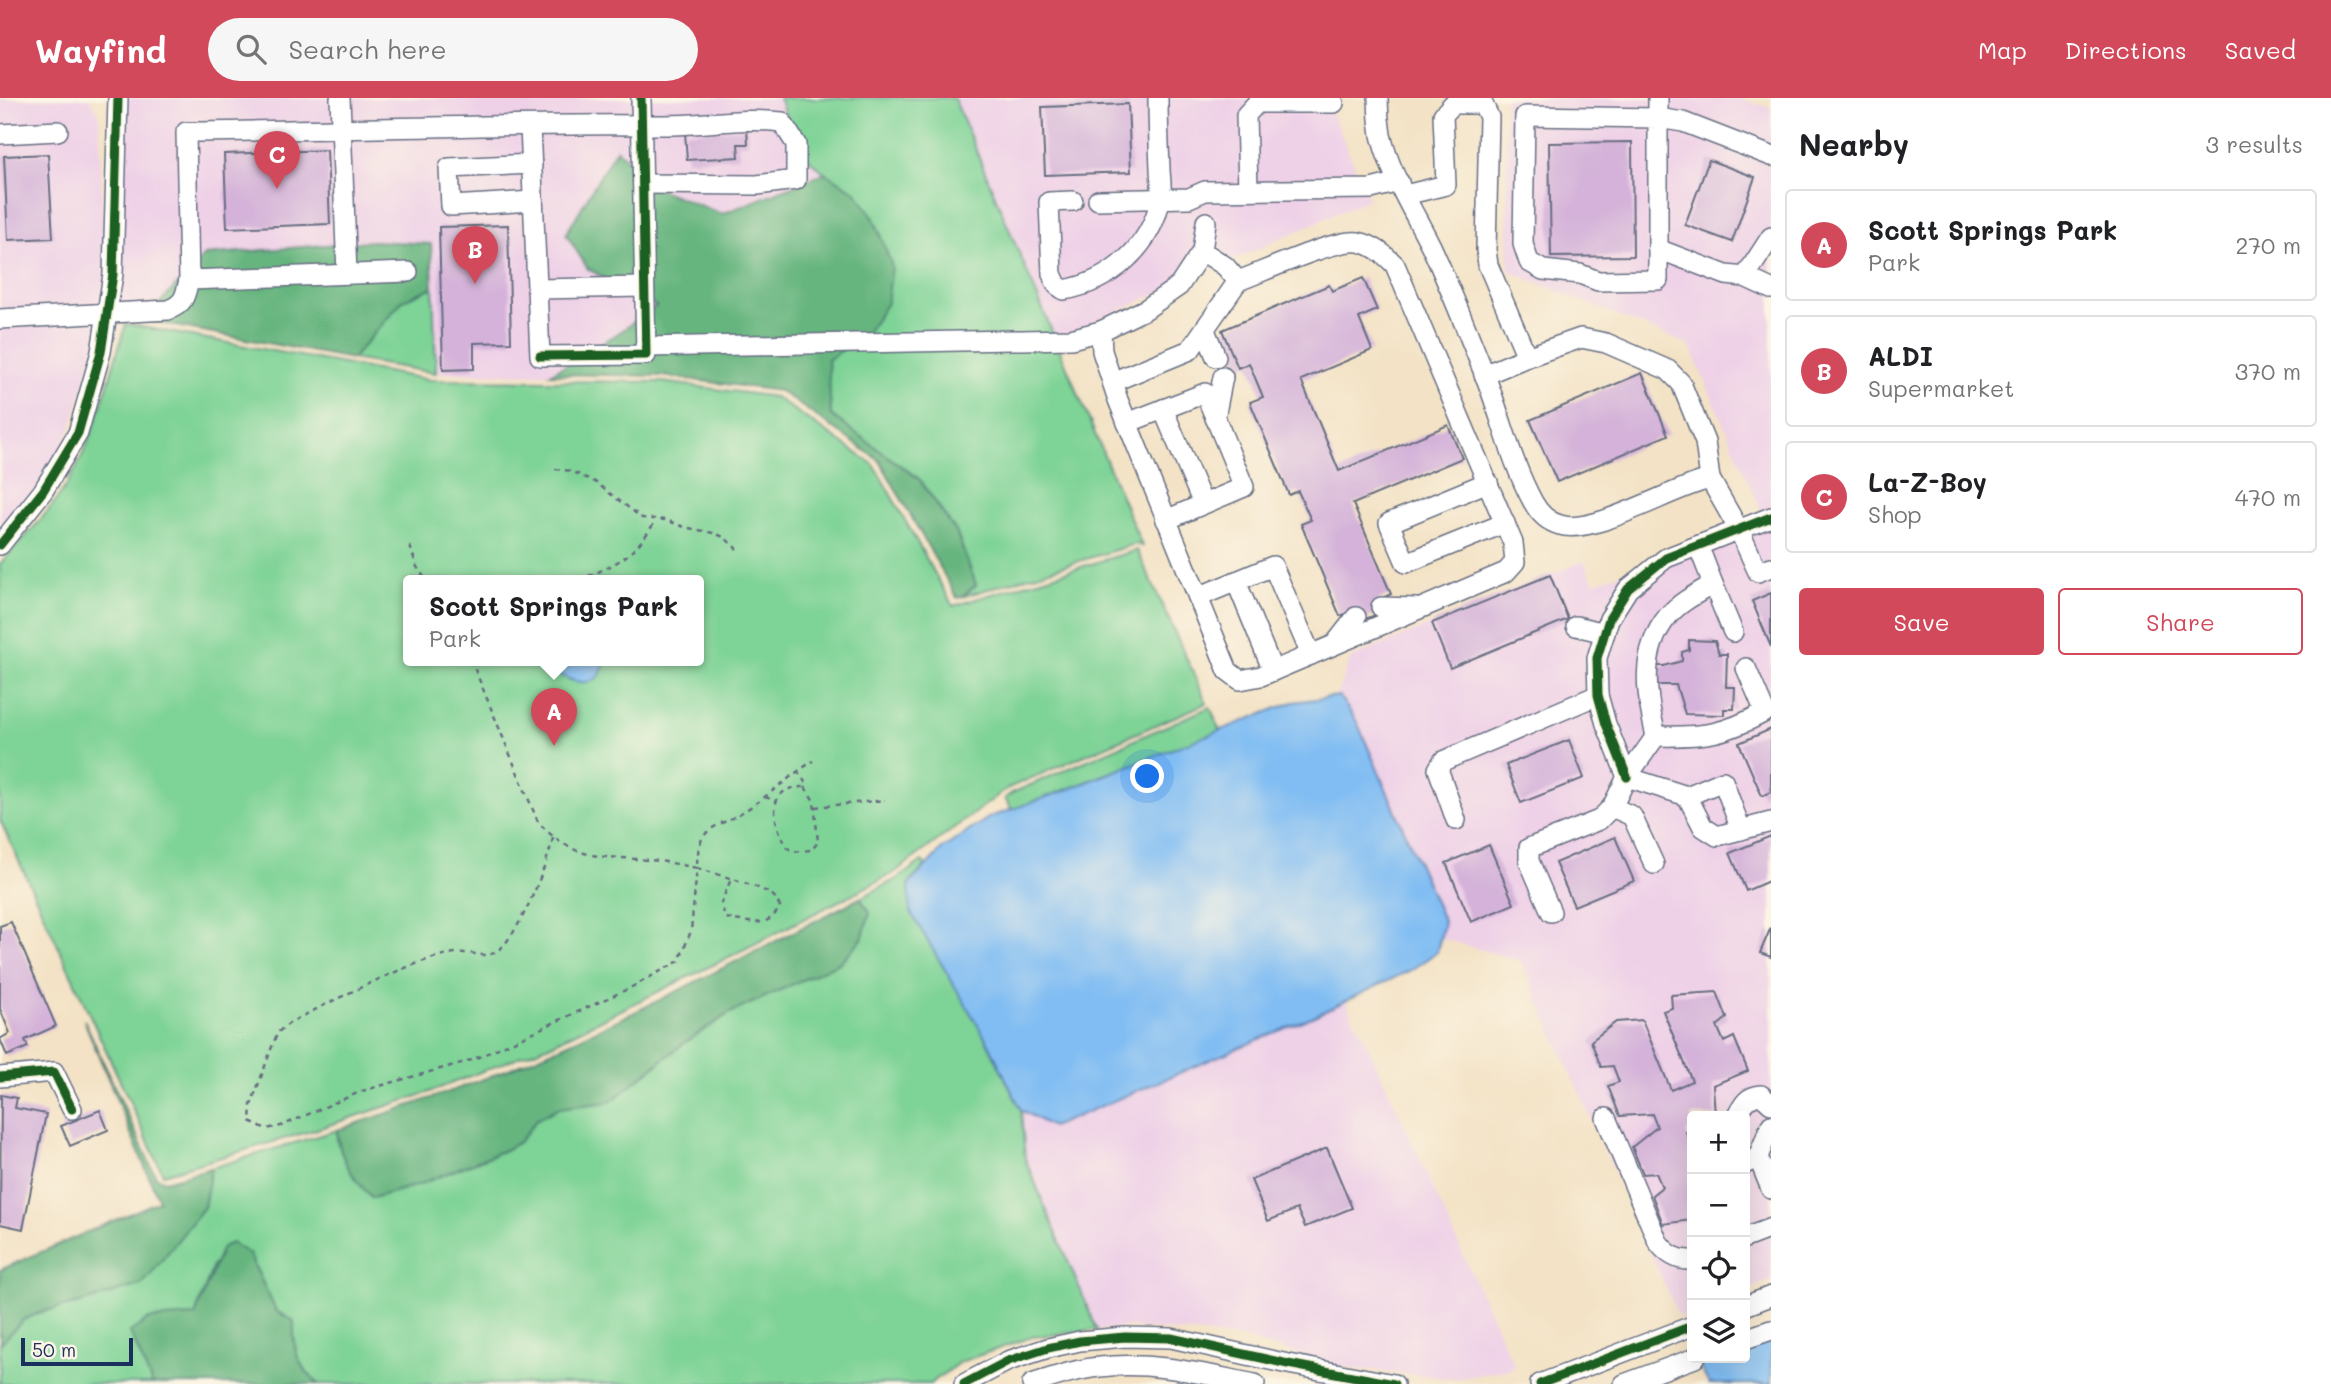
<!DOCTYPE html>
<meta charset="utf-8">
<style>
body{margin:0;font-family:Mali,sans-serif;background:#f6f6f6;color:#202124}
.controls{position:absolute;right:21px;bottom:21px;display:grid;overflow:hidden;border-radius:7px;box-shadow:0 7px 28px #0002}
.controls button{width:63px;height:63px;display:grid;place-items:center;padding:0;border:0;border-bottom:2px solid #e0e0e0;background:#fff;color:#202124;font:35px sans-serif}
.scale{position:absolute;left:21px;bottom:18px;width:112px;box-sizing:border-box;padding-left:7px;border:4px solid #1b2f5e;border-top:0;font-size:19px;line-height:24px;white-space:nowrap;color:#1b2f5e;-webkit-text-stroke:5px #fcf5e5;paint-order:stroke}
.you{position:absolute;left:1148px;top:679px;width:24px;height:24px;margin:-18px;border:5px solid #fff;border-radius:50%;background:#1a73e8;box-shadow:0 0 0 10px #1a73e833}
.badge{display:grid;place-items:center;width:46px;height:46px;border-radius:50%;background:#d1495b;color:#fff;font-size:23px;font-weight:700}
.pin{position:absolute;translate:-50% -58px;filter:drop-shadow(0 2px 4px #0008)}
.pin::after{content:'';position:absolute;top:37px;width:24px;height:21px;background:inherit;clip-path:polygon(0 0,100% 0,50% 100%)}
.popup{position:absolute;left:403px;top:477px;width:301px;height:91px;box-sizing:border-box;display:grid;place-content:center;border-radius:7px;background:#fff;filter:drop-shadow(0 2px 5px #0005);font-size:23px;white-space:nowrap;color:#757577}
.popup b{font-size:26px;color:#202124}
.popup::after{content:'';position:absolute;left:50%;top:100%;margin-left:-14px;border:14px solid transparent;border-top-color:#fff}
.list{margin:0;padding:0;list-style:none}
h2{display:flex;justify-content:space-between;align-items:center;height:91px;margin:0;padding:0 28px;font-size:30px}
h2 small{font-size:23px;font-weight:400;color:#757577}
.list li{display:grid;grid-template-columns:46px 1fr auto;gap:21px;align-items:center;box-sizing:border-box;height:112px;margin:0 14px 14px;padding:0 14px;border:2px solid #e0e0e0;border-radius:7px}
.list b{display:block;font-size:26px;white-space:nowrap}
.list p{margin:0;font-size:23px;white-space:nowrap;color:#757577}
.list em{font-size:23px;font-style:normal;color:#757577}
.actions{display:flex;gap:14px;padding:21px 28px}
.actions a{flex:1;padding:16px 0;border:2px solid #d1495b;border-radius:7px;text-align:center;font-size:24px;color:#d1495b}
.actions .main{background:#d1495b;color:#fff}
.icon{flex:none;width:38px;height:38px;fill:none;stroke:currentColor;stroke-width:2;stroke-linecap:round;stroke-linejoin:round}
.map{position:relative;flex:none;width:1771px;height:1286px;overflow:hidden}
header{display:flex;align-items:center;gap:42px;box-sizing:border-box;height:98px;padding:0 35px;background:#d1495b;color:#fff}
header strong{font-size:33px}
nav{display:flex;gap:38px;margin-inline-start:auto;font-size:24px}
.search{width:490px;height:63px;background:#f6f6f6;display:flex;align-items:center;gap:18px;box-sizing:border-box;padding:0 24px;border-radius:38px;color:#757577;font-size:26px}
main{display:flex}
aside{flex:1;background:#fff}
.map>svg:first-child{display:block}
</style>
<header>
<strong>Wayfind</strong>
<div class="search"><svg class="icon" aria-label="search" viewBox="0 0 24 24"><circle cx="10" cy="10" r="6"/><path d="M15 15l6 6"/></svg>Search here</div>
<nav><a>Map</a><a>Directions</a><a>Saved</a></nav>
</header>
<main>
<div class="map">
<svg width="1771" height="1286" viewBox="0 0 1771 1286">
<rect width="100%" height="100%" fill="#fcf5e5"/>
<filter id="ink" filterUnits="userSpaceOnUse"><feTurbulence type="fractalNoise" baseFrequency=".0143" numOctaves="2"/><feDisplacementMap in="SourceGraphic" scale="14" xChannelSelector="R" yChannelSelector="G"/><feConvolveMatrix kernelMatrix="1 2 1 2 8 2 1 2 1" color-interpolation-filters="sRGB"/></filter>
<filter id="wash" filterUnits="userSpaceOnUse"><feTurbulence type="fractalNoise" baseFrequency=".00686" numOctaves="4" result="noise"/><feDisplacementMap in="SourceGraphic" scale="28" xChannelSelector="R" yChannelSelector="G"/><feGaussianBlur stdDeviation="1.57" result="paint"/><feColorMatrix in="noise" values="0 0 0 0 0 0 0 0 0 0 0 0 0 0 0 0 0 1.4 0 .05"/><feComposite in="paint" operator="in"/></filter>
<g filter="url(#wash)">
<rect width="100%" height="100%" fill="#f3e2c5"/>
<g fill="#eed0e7">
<path d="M89,0L99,15L105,176L93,253L70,333L36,390L0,434V1Z"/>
<path d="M126,0H779L799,53L825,75L722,117L663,93L616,51L588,171L657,208L617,236L550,276L436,275L431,146L374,143L205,157L144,222L129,219L120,225L109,256Z"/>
<path d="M954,0H1325L1369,101L1056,241Z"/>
<path d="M1505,0H1738L1771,10V1182L1745,1193V1018H1692V1214L1679,1219L1521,863L1440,840L1444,823L1339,598H1336L1351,560L1584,463L1594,485L1765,421L1689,247L1509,173Z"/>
<path d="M1346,903L1356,927L1358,926L1515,1270L1456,1281L1348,1270L1238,1239L1127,1229L1097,1232L1025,1061L1021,1012L1053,1029Z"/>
</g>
<g fill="#7ed396" stroke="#4c817a" stroke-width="2" fill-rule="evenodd">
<path d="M779,0H954L1142,448L1135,446L962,499L976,486L956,433L919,381L831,318L828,262L867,235L881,137L873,119L855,93L825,75L799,53Z"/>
<path d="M433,189L436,275L352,261L403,202Z"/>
<path d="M126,226L430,282L662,284L775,299L874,367L953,508L1137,452L1207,605L1008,690L894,775L723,862L547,948L427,995L311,1033L163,1076L0,722V466C24,440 50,414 69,383C97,336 109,278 126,226ZM409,482H699V562H409Z"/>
<path d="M1210,609L1220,633L1012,712L1005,700L1012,695Z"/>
<path d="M922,763L926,767L909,786L1021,1012L1025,1061L1097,1232L1032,1239L960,1264L930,1286H319C296,1267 293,1252 294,1223L276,1213L249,1156L213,1167L195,1218L174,1220L150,1280L152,1286H0V1246L23,1222L41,1214L84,1204L143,1186L204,1109L211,1070L337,1032V1044L372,1100L418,1087L507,1051L520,1043L537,1021L558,1010L610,1003L684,945L730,915L839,865L862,841L870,814L860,800L897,781Z"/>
</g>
<g fill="#66b57f" stroke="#40726e" stroke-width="2">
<path d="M616,51L663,93L722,116L825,75L855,93L873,119L892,168L887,205L867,235L828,262L831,317L919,381L956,434L976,487L962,499L957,500L880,363L780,293L663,278L550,276L617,236L656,208L588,171L566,136Z"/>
<path d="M373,143L431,146L433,189L403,202L352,261L144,222L205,157Z"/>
<path d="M860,800L870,814L862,841L839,865L730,915L684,945L610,1004L558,1010L537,1021L520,1043L507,1051L418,1087L372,1100C354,1082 338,1058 337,1032C409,1008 482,984 551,953C656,906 758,852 860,800Z"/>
<path d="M84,922L156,1079L165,1083L211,1070L204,1109L143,1186L84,1204L41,1214L23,1222L0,1246V1172L159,1103Z"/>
<path d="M232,1145L249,1156L276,1213L294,1223C293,1252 296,1267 319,1286H152L130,1234L149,1221L195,1218L222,1149Z"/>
</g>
<g fill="#81bdf3" stroke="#4e76a8" stroke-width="2">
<path d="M543,562H603L604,569C602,572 601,576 598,579C583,592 552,577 543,562Z"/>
<path d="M1339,598L1357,624L1444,824L1437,854L1411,872L1314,918L1052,1029L1021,1012L989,946L910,813L909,786L942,751L990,719L1064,693L1293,604Z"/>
<path d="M1771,1236V1286H1709L1698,1265L1711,1260H1745V1246Z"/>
</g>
<g id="blocks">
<g fill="#d4b2d9">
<path d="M1128,6L1131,74L1045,77L1042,9Z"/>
<path d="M747,31L748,46H738L739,59L687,62L685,34Z"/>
<path d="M1632,44L1633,158L1551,159L1549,45Z"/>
<path d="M327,52L330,126L227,130L224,56Z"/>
<path d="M48,56L53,140L8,142L4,58Z"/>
<path d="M1709,62L1755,79L1732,144L1685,127Z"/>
<path d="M508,127L511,244L474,245V271L443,272L439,129Z"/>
<path d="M1363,180L1377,212L1359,220L1372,252L1301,282L1339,373L1448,327L1462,360L1353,406L1391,496L1378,502L1383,514L1358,524L1353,513L1340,518L1301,426L1311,422L1298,393L1289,397L1250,304L1263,299L1249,265L1238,270L1222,232L1329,187L1332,193Z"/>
<path d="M1642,275L1668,337L1557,384L1530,322Z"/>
<path d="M1550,477L1568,521L1450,570L1432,525Z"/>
<path d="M1771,495V549L1752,503Z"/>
<path d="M1689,542L1715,543L1719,556H1727L1726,589H1735L1734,611H1724V617L1685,616L1676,587H1650L1653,568H1664L1682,563V554L1689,552Z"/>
<path d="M1771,631V694L1762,698L1739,645Z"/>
<path d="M1569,642L1584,680L1521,705L1506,667Z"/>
<path d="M1771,738V782L1746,793L1730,755Z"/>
<path d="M1615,739L1634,783L1574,808L1555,765Z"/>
<path d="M1489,747L1514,806L1471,824L1446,765Z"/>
<path d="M11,824L56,928L25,942L28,949L7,958L0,941L10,935L0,911V828Z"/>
<path d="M1771,829V859L1760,855Z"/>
<path d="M1717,894L1727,920L1717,928L1724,944L1734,939L1748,973L1713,987L1715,1018H1692V1032L1686,1034L1692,1049V1122L1663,1126L1652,1097L1662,1089L1656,1075L1643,1076L1632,1049L1657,1029L1652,1016L1620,1018L1608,988L1619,984L1613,968L1601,969L1591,943L1616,924L1642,922L1671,992L1692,983L1663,913L1672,910L1671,897Z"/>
<path d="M1,997L17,1000L15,1010L46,1016L23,1131L0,1126Z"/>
<path d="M100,1012L108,1032L70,1048L61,1028Z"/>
<path d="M1327,1050L1352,1110L1305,1129L1297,1111L1268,1123L1251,1082Z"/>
</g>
</g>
</g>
<g filter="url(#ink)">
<use href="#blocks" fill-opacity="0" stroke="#676e82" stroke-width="2"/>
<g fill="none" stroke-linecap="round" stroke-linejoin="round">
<g stroke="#676e82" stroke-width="22">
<g id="minor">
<path d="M340,0L347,176"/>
<path d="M1378,0C1378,12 1379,25 1381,37C1390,76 1413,112 1431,148C1450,189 1467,233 1484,275C1501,317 1511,364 1533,404C1539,415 1548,424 1560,427C1593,438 1673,389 1710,381L1739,432L1758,474L1771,469"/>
<path d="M1658,0V182L1598,183L1580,176L1543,172L1529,164L1523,146L1525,18L1658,20L1683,24L1771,58"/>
<path d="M530,28L540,258L646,257L641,0"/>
<path d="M0,36L58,33"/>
<path d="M532,66L449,70L451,108L533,103"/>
<path d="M1248,92L1246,17L1257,5H1334"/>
<path d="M1405,97L1446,87L1443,17L1453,6H1483L1489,19L1486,152L1488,167L1527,259L1484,277"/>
<path d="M1098,102L1189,100L1205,93L1371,91L1399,84"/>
<path d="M1073,103L1049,104L1052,176L1057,187L1064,192C1110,184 1151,149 1160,102C1163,92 1160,80 1160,70C1159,47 1158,23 1158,0"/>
<path d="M1771,139L1745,179L1771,191"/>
<path d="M1658,151L1726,177L1745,179"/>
<path d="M1202,153L1225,168L1238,183C1265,173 1334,141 1358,144C1374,147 1384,156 1395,167L1513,445L1515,464L1506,474L1261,578L1240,582L1228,573L1118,302L1102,253L1101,233L1146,211L1179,188L1202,153L1206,124"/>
<path d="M189,182L408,174"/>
<path d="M537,191L644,189"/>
<path d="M0,221L168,212C184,206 185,199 189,182L186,34C344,32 502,25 660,27C700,28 741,19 782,24L796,46V82L757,87L643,86"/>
<path d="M1205,232L1216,259"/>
<path d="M645,249L1071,241L1101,233"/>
<path d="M1527,259L1581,240L1606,245L1668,272L1681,285L1705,344L1710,381"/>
<path d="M1112,284L1190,252L1238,183"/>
<path d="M1163,311L1203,406"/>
<path d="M1215,320L1223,279"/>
<path d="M1127,325L1205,295L1244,389L1166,422"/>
<path d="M1488,384L1389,425L1406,465L1505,425"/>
<path d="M0,447L43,393L78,335L101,254L113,176L118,0"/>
<path d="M1236,483L1273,573"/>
<path d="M1713,486L1733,534"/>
<path d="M1198,499L1273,468L1311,557"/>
<path d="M1381,509L1416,510"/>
<path d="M1576,528L1605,535"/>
<path d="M1335,546L1356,519"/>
<path d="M1656,638C1703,639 1723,637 1765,614L1746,570"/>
<path d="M1627,679L1606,626L1598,597L1597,560L1609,521L1628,491L1666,460L1771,419"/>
<path d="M1627,679L1687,698L1703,729L1717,738L1771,724"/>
<path d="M1687,698L1723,683L1741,732"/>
<path d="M1612,709L1632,718L1654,766"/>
<path d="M1456,722L1438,671L1443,663L1598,597"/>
<path d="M1551,814L1529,763V750L1599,722L1612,709L1627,679L1656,638C1646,597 1639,553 1668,518C1680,504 1698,495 1713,486L1698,447"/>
<path d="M0,979L54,974L72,1011"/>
<path d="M1737,1018C1743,1007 1747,998 1761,997L1771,1006"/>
<path d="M1606,1020L1658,1144C1667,1156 1677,1163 1692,1162"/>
<path d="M1758,1059L1771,1091"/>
<path d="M1745,1066L1758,1059L1771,1027"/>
<path d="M1745,1140L1771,1130"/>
<path d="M1745,1208L1771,1198"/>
<path d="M1745,1241L1771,1232"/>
<path d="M964,1286L1008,1263L1048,1250L1080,1243L1125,1239L1171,1240L1288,1266L1394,1286"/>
<path d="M1032,1286C1054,1279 1077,1271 1100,1269C1153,1263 1203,1276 1255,1286"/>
<path d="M1540,1286L1692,1228"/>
<path d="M1624,1286L1695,1260"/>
</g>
</g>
<g stroke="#676e82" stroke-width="2.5" stroke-dasharray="5 5" stroke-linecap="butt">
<path d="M555,371L571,373L595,384L642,420L666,422L684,429L713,435L724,439L737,451"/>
<path d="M410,448L417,469L426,482"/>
<path d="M579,482C617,466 632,460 655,424"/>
<path d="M471,562L538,724C576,764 598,757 648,762C664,763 681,767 697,770C697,760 698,746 704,738C710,729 723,725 732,720C761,705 785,681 813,663"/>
<path d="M797,673L805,684V689C771,688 770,714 782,739C784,743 786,750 791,752C796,755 806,752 812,752L818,744L814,703L805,689"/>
<path d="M765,699L777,703"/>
<path d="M815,709L885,702"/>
<path d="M553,740C547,767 519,839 496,854C486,860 476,855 465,855C455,854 442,857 433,860C384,876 337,901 291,924L278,934L273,946L251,1007L250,1023L266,1031L281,1028L362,993L472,962L630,890L679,863L691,833L697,770C718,777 751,785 769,795C775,798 777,802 780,809C770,826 760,826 741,823C735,822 731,822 725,819L721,805L731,781"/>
</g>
<use href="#minor" stroke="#fff" stroke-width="19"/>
<g stroke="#fcf5e5" stroke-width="13">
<g id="cycleway">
<path d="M540,258L646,257L641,0"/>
<path d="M0,447L43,393L78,335L101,254L113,176L118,0"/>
<path d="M1627,679L1606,626L1598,597L1597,560L1609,521L1628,491L1666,460L1771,419"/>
<path d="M0,979L54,974L72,1011"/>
<path d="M964,1286L1008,1263L1048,1250L1080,1243L1125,1239L1171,1240L1288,1266L1394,1286"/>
<path d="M1540,1286L1692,1228"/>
</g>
</g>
<use href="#cycleway" stroke="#1b5e20" stroke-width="9"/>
</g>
</g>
</svg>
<div class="controls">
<button>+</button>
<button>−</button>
<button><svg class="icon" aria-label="locate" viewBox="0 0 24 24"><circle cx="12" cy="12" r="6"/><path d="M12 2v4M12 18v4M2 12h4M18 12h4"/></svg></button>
<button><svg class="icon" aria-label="layers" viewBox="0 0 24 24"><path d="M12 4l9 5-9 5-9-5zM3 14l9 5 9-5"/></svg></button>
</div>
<div class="scale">50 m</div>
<div class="you"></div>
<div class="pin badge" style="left:554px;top:648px">A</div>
<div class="popup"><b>Scott Springs Park</b>Park</div>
<div class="pin badge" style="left:475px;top:186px">B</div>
<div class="pin badge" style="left:277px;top:91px">C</div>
</div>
<aside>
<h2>Nearby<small>3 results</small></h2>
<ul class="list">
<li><span class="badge">A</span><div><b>Scott Springs Park</b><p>Park</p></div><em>270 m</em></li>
<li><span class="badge">B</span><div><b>ALDI</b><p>Supermarket</p></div><em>370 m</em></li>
<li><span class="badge">C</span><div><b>La-Z-Boy</b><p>Shop</p></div><em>470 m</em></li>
</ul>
<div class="actions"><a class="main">Save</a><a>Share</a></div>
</aside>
</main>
